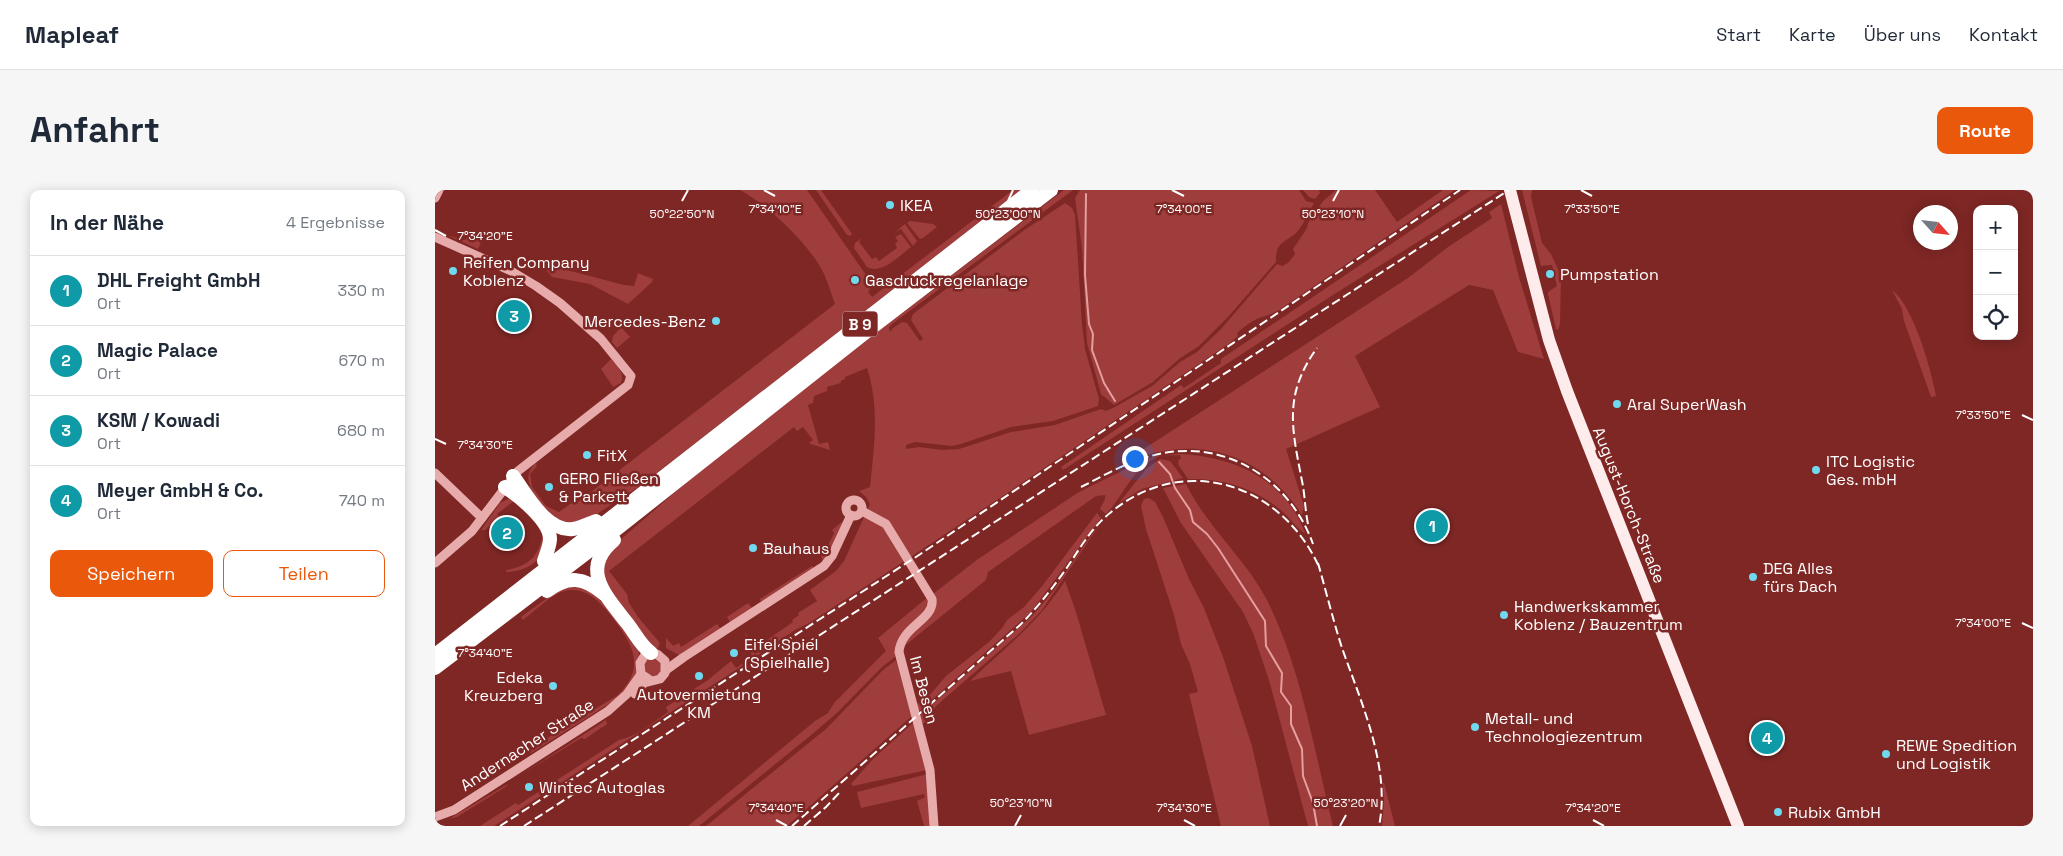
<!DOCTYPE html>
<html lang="de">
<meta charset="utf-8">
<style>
body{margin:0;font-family:"Space Grotesk",sans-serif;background:#f6f6f7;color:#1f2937}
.controls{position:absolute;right:15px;top:15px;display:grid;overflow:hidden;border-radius:10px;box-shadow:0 2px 12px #0003}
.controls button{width:45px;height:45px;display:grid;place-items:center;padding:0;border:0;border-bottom:1px solid #e0e1e3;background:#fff;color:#1f2937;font:25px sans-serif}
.compass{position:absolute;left:1478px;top:15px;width:45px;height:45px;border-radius:50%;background:#fff;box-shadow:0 2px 12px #0003;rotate:117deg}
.you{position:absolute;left:699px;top:268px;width:18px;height:18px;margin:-12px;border:4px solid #fff;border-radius:50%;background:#1a73e8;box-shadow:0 0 0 8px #1a73e833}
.badge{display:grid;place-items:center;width:32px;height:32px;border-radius:50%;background:#ea580c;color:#fff;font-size:16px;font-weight:700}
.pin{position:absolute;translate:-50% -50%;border:2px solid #fff;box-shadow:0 1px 5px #0006}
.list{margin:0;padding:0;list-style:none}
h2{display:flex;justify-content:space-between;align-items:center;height:65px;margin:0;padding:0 20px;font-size:21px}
h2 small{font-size:16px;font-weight:400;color:#747a83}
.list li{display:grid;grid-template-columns:32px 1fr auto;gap:15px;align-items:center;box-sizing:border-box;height:70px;padding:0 20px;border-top:1px solid #e0e1e3}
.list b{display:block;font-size:19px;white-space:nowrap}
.list p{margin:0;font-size:16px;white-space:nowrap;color:#747a83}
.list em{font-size:16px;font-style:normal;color:#747a83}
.actions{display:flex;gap:10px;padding:15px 20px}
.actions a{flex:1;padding:11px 0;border:1px solid #ea580c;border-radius:10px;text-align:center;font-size:18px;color:#ea580c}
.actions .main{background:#ea580c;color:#fff}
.icon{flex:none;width:28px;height:28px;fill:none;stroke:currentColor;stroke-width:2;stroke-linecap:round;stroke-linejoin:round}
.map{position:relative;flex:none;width:1598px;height:636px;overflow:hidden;border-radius:10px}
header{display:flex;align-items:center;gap:30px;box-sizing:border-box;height:70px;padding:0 25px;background:#fff;border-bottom:1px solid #e0e1e3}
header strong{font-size:24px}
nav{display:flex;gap:28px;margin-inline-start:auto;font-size:18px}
.intro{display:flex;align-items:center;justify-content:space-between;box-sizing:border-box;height:120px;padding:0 30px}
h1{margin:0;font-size:35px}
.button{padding:12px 22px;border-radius:10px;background:#ea580c;color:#fff;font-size:18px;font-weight:700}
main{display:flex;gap:30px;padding:0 30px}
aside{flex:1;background:#fff;border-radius:10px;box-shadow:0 2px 12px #0003}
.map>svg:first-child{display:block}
</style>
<header>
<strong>Mapleaf</strong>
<nav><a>Start</a><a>Karte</a><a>Über uns</a><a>Kontakt</a></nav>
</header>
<div class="intro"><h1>Anfahrt</h1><a class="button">Route</a></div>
<main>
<aside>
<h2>In der Nähe<small>4 Ergebnisse</small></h2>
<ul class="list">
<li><span class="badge" style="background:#0f9aa8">1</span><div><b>DHL Freight GmbH</b><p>Ort</p></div><em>330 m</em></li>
<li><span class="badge" style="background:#0f9aa8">2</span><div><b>Magic Palace</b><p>Ort</p></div><em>670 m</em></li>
<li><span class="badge" style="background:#0f9aa8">3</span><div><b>KSM / Kowadi</b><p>Ort</p></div><em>680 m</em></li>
<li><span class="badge" style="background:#0f9aa8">4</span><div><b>Meyer GmbH &amp; Co.</b><p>Ort</p></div><em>740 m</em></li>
</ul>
<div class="actions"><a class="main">Speichern</a><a>Teilen</a></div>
</aside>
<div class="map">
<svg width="1598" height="636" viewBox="0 0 1598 636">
<rect width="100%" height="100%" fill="#7e2725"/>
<g fill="#9e3d3c">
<path d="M305,0H372L438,95L433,102L437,107L578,0H589L202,298L148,333L120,331C108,315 80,292 101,273L102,276L95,284L97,297L111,316L124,322L138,312H143L400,114C396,103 392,89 386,78C370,51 333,15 305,0Z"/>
<path d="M381,0H386L417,44L415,46L412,45Z"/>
<path d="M629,0H638L457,134L454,137L455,142L458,138L467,132L472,133L485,151L488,149L476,130L478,124L588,41L630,13L637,18L640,25L647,134L650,159L664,209L663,216L618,231L576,237L526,254L517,256L480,252L471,255V259L484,257L507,260L524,259L576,242L620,235L666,219L671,221L678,218L717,196L745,172L762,162L786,139L842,74L847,76L853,73L860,64L858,59L872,38L873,33L888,11L901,0H940L962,32L1008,0H1020L844,120C837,124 831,126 824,128C816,131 808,138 802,143L803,146L795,153C655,247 516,342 374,433L360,440L304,478L59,636H45L81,613L83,615L184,550C201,547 218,532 233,522L231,517L273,490L296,471L301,478L317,467L310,442L317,454L314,456L320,464L334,454L332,450L358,432L357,430L364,425L363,423L382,411L375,400L401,381L409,371L435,314L431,307L424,301L435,297C439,257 445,217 432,178L410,187V189L406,191V193L392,197V201L379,206L378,213L373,215L384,254L393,252L395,260L376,254L374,253L378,250L368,237L362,241L359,237L174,381L192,404L194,413L203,427L225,453L222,460L219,461L170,397L166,383L176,358L247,296L411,166Z"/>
<path d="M645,0H864L871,11L879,13C874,22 870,31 865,38C855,53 840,48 841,72L793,127L764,156L744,169L718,192L679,215L666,204L652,153L647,58L640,8Z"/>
<path d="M868,0H884L885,3L880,9L874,7Z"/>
<path d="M1036,0L1064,1L898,105L628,280L626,277L746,195L749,198L786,173V169Z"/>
<path d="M1087,0H1097L1096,7L1107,53L1116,64L1126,86L1125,134L1123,140L1121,139L1113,104V102L1122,96L1117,75L1106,76Z"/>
<path d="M1066,14L1084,87L1109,169L1083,162L1058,100L1034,95L920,166L945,217L851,259L869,316L867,325C827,261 756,242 688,274L687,273L973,88L1013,57L1057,28L1054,22Z"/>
<path d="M475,31L498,34L502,37L488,48L485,49L472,33Z"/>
<path d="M470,34L482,51L478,56L466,39L460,42Z"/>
<path d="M466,44L476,57C464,66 447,85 432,77L419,58L420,53L427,48L424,52L437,69L441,67L444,71L462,58L460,54L463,51L460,47Z"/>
<path d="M12,45L29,50L39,46L48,48L43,59Z"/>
<path d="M105,73L189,95L199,96L203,83L218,89L217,92L193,114L155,94L117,87Z"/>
<path d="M1457,100C1479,117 1496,179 1501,206L1496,207L1469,131L1467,119Z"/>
<path d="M186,137L195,147L182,158L177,152L178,146Z"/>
<path d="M176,169C182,176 190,183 186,193L178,197L166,179Z"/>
<path d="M743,264C797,266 850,288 870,343C862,339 855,328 848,322C821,298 788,288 753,289L743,274L744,269H746L745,265C738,266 729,264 722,267C698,277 688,307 671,324L665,319L670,309V305L661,306L553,382L551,390L467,458L469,452L497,423L498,404L543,369L644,302L705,272L722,266Z"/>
<path d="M725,269L735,271L748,288L707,299L684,313L711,279Z"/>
<path d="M751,294C772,337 810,368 832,410C867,480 879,560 898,636H873L834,490L818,443L808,422L746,333L728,298Z"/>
<path d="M77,307C92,309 111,334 113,349C108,372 92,381 71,382V380C94,376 105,366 108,342L87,314L79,311L62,324L66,328L50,340H46L65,313Z"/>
<path d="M714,308L720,312L728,327L754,389L769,418L788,467L817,556L835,636H786L754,504L763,502L755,474L746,454L739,425L711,339L706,316L709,309Z"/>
<path d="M662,323L666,328L596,422L482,523L480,514L489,512L511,486L554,452L568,437L572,430L589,417L608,395Z"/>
<path d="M407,332V335L394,363L388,371L384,362L389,364L399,343L397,340Z"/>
<path d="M665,334L607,420L585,443L501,516L490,533L485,534L483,527L598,425L618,401L655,347Z"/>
<path d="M377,376L379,378L326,412L325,409Z"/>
<path d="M630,391L641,422L671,525L594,545L576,481L535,491C571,457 602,434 630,391Z"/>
<path d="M130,395L160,400L202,456L204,462L202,484L185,507L96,563H94L91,559L93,555L96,558L183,505C212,477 197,453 177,427C165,412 151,396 129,401C115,405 100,421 88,430L86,427Z"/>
<path d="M493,407L492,419L464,448L461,453L460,467L447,477L403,522L375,546L264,636H253L380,531L393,523L399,513L451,461L443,448Z"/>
<path d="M313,413L317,418L295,432L292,427Z"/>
<path d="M282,434L285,438L244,465L231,458V448L238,456L244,453L246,457Z"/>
<circle cx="218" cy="477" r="9"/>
<path d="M461,470L477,526L352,636H271L391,539L448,480Z"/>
<path d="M171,530L172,534L150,549L146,548L83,587Z"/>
<path d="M479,532L492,580L418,596L416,594L438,569Z"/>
<path d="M493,584L496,636H489L482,611L490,607L489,604L426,618L422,602Z"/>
<path d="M948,593H949L960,636H947L949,611Z"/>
<path d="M73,594L72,596L22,627L14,629Z"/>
</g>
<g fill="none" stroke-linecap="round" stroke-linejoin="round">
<g stroke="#e69f9f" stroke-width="2">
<path d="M651,4L650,85L654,134L658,144L657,160L669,193L680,211"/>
<path d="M724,272L735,284L740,298L755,320L758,332L772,344L783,358L830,431L831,456L847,483L846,502L856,516V534L867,559L868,586L878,613L882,636"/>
</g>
<g stroke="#e6abaa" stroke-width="9">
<path d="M0,8L4,0"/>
<path d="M0,47L76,81L101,96L125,113L166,149L196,186L193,195L83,281L37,341L0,373"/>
<path d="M0,283L47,328"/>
<circle cx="419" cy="318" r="8"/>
<path d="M427,321L451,334L497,409C500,430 466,436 464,462L495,580L499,636"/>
<path d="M231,480L249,467L389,376L397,366L416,325"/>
<path d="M200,504L209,493L225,489L230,483V471L222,464L210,465L205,473L206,484L215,490"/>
<path d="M0,627L19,620L173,521L192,504L206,484"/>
</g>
<path stroke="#fdeceb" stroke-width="12" d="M1075,0L1114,150L1132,201L1303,636"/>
<g stroke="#fff" stroke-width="14">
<path d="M78,286C92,305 111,342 138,339C146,338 153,334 161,331"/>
<path d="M70,297C84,306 115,331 115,349C115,356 111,364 109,371"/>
<path d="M179,350C144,379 171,406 192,433C200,443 205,455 216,463"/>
<path d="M112,401C133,385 149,387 169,404"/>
<path d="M0,465L597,0"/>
<path d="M0,478L150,364L427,145L616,0"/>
</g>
<g stroke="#fff" stroke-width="2" stroke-dasharray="9 4" stroke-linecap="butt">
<path d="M646,297C668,286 692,272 716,266C786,246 854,287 878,354"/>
<path d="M873,334C870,320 870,305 867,291C857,239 848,205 882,158"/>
<path d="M883,373C891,401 898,430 907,458C926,512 956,578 944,636"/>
<path d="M65,636L484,365L1025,0"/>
<path d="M89,636L1074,0"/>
<path d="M357,636L585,435C602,418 617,399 631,379C644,360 656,338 675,323C749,261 848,294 885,379"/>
<path d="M369,636L391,617L406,601"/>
</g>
</g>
<path fill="none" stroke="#fff" stroke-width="2" d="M329,0L340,6M737,0L749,6M1146,0L1157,6M247,11L253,0M573,11L578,0M898,11L904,0M0,40L11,46M1587,225L1598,230M0,249L11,254M1587,433L1598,438M0,457L11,462M341,630L352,636M749,630L760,636M1158,630L1169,636M580,636L586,625M905,636L911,625"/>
<g fill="#6fd9ef" stroke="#7e2725" stroke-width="2">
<circle cx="455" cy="15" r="5"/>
<circle cx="18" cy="81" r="5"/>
<circle cx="1115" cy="84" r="5"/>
<circle cx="420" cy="90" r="5"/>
<circle cx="281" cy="131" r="5"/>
<circle cx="1182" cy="214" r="5"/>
<circle cx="152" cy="265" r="5"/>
<circle cx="1381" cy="280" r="5"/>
<circle cx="114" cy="297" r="5"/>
<circle cx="318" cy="358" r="5"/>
<circle cx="1318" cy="387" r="5"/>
<circle cx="1069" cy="425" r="5"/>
<circle cx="299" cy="463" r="5"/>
<circle cx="264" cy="486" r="5"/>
<circle cx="118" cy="496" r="5"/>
<circle cx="1040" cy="537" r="5"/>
<circle cx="1451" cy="564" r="5"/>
<circle cx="94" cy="597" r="5"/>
<circle cx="1343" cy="622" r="5"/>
</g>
<g text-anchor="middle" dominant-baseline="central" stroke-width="5" stroke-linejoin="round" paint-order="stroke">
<rect fill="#7e2725" stroke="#d8bebe" stroke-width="1" x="407.5" y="121.5" width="35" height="25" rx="4"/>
<g font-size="15" font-weight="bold" fill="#fff">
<text x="425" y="134">B 9</text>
</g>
<g font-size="16" fill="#fff" stroke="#7e2725" text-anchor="start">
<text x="465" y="15">IKEA</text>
<text x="28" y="72">Reifen Company<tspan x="28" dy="18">Koblenz</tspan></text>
<text x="1125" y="84">Pumpstation</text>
<text x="430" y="90">Gasdruckregelanlage</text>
<text x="271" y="131" text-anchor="end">Mercedes-Benz</text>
<text x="1192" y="214">Aral SuperWash</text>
<text x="162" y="265">FitX</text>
<text x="1391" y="271">ITC Logistic<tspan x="1391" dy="18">Ges. mbH</tspan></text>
<text x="124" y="288">GERO Fließen<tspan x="124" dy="18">&amp; Parkett</tspan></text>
<text x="328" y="358">Bauhaus</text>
<text x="1328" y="378">DEG Alles<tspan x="1328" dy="18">fürs Dach</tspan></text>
<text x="1079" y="416">Handwerkskammer<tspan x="1079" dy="18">Koblenz / Bauzentrum</tspan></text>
<text x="309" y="454">Eifel Spiel<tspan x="309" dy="18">(Spielhalle)</tspan></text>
<text x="108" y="487" text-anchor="end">Edeka<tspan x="108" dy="18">Kreuzberg</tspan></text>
<text x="264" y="504" text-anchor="middle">Autovermietung<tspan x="264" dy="18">KM</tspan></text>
<text x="1050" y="528">Metall- und<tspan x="1050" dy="18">Technologiezentrum</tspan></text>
<text x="1461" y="555">REWE Spedition<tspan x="1461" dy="18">und Logistik</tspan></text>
<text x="104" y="597">Wintec Autoglas</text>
<text x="1353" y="622">Rubix GmbH</text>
</g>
<g font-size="16" fill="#fff" stroke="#7e2725">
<text transform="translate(1194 315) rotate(68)">August-Horch-Straße</text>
<text transform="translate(489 500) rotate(75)">Im Besen</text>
<text transform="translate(92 555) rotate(-33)">Andernacher Straße</text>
</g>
</g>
<g font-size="12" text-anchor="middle" fill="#fff" stroke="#7e2725" stroke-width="5" stroke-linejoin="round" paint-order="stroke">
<text x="340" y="23">7°34'10"E</text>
<text x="749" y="23">7°34'00"E</text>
<text x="1157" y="23">7°33'50"E</text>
<text x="247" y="28">50°22'50"N</text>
<text x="573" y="28">50°23'00"N</text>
<text x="898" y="28">50°23'10"N</text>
<text x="50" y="50">7°34'20"E</text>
<text x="1548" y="229">7°33'50"E</text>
<text x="50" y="259">7°34'30"E</text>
<text x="1548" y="437">7°34'00"E</text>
<text x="50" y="467">7°34'40"E</text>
<text x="586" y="617">50°23'10"N</text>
<text x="911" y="617">50°23'20"N</text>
<text x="341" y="622">7°34'40"E</text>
<text x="749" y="622">7°34'30"E</text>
<text x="1158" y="622">7°34'20"E</text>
</g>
</svg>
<div class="controls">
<button>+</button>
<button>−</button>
<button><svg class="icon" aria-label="locate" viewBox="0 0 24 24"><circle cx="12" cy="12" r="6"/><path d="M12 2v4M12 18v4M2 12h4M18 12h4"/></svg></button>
</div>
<svg class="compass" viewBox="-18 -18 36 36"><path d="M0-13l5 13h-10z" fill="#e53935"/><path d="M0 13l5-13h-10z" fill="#747a83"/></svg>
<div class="you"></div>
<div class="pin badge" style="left:997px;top:336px;background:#0f9aa8">1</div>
<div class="pin badge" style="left:72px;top:343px;background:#0f9aa8">2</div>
<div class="pin badge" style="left:79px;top:126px;background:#0f9aa8">3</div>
<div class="pin badge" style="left:1332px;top:548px;background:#0f9aa8">4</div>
</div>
</main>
